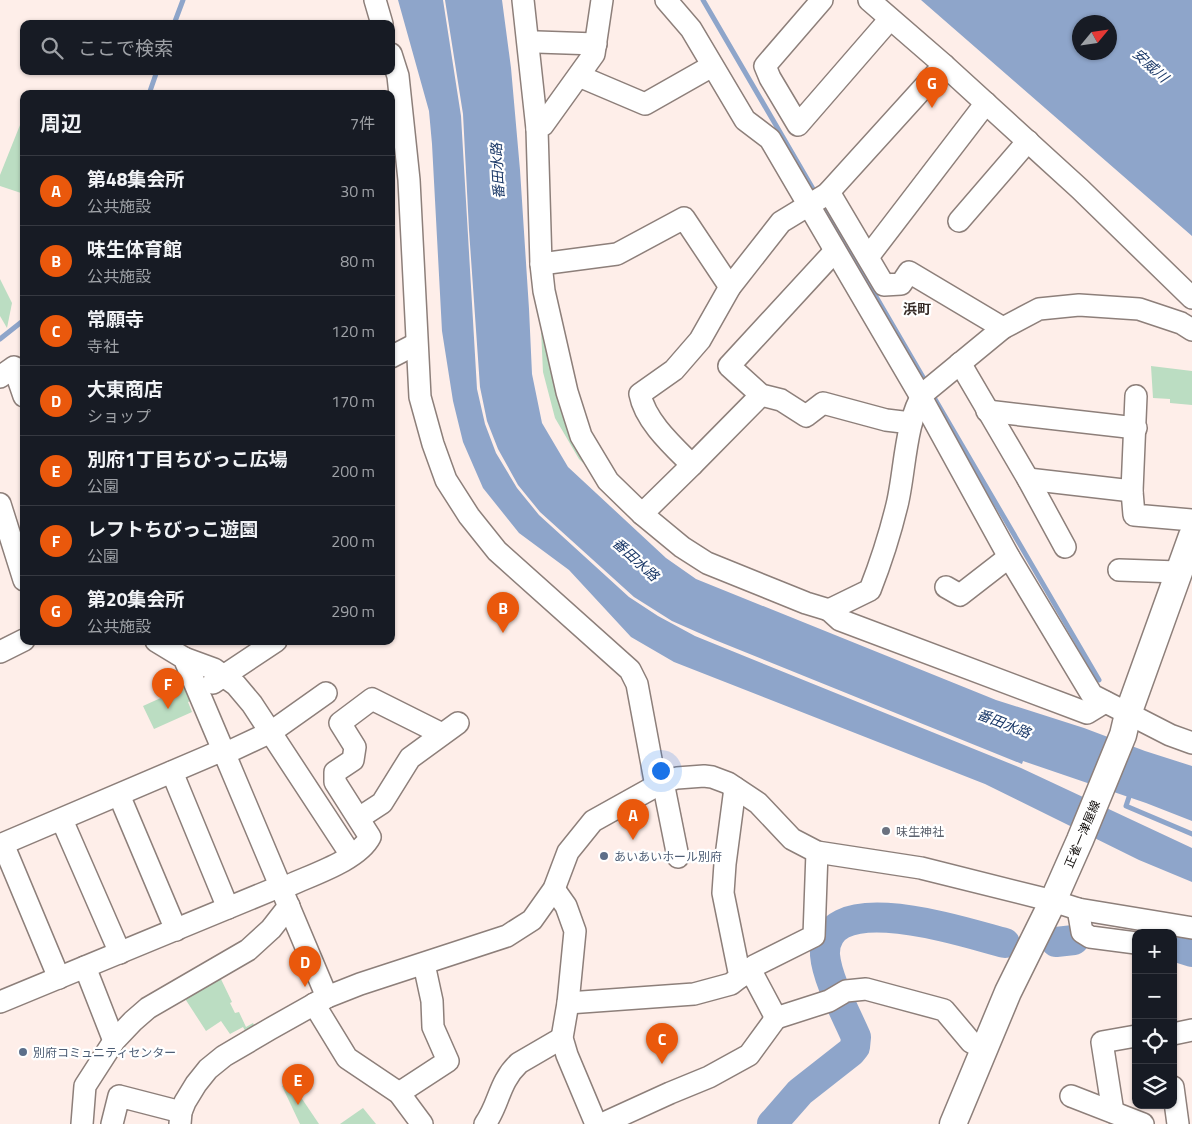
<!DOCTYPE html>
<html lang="ja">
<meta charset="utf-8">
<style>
body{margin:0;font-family:"Titillium Web","Noto Sans JP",sans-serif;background:#242831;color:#f1f3f6}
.controls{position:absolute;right:15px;bottom:15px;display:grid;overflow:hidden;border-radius:10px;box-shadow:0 1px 4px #0004}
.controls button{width:45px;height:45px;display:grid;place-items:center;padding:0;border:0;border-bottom:1px solid #363941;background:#171b24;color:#f1f3f6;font:25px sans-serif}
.compass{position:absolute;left:1072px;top:15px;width:45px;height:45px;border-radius:50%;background:#171b24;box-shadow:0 1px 4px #0004;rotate:61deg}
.you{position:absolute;left:660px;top:770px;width:18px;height:18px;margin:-12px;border:4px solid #fff;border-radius:50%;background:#1a73e8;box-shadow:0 0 0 8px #1a73e833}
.badge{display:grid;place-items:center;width:32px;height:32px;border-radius:50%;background:#ea580c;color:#fff;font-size:16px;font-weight:700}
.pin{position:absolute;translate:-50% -41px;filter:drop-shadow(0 1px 2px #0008)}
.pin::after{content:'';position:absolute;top:26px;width:18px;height:15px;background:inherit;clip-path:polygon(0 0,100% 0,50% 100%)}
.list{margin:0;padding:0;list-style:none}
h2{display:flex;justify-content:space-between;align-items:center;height:65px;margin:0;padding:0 20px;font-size:21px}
h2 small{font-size:16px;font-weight:400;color:#9ea1a6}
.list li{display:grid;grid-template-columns:32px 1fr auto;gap:15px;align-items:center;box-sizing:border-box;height:70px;padding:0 20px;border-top:1px solid #363941}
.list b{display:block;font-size:19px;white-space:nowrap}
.list p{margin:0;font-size:16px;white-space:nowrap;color:#9ea1a6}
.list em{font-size:16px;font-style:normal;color:#9ea1a6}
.icon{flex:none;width:28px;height:28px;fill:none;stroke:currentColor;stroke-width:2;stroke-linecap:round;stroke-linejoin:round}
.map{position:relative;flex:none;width:1192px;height:1124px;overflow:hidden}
.search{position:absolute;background:#171b24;box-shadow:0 1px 4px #0004;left:20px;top:20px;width:375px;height:55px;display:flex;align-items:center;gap:12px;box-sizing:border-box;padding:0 18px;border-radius:10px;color:#9ea1a6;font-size:19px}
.panel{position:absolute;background:#171b24;box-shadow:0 1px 4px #0004;left:20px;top:90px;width:375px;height:555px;border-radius:10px}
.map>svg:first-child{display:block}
</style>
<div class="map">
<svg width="1192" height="1124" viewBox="0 0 1192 1124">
<rect width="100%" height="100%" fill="#feeee9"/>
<g fill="#bbddc2">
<path d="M24,115V194L0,186V175Z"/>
<path d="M0,279L12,303L7,328L0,316Z"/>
<path d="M541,330L576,437L605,484L579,459L555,418L543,372Z"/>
<path d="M1151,366L1192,371V405L1170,403V399L1153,398Z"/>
<path d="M187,686L193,700L188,702L192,712L154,729L143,706Z"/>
<path d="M219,975L232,1002L230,1003L235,1013L239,1012L246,1027L253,1023L256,1029L247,1034L243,1027L230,1034L221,1021L206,1031L182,994Z"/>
<path d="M290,1081L319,1124H300L282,1086Z"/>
<path d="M363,1108L376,1124H340Z"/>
</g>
<g fill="#8ea5ca" fill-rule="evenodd">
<path d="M398,0H443L461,116L477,389L485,424L496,453L517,488L539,515L629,597L658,616L695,636L1021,768L1192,848V882L1139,860L985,784L674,662L631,637L569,570L519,533L483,488L463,442L453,401L442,331L432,144L429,111Z"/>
<path d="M445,0H502L511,68L520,170L529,309L532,374L542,423L568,467L666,558L696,579L996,700L1084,728L1145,751L1192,766V821L1146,803L1023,761L1022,764L715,640L672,621L634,597L540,512L518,485L498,449L487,421L480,387L469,230L463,114Z"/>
<path d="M921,0H1192V236ZM1080,22H1110V52H1080Z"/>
</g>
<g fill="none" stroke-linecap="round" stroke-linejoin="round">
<g stroke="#8ea5ca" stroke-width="5">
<path d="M703,0L816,194"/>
<path d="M174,24L183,0"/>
<path d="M149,94L157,71"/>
<path d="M822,204L927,384"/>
<path d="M0,339L24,320"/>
<path d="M932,394L1099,680"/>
<path d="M1131,791L1126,806L1192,834"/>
</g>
<g stroke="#8ea5ca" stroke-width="30">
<path d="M1056,942L1074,940"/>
<path d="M1173,946L1192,952"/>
<path d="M772,1124L800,1092L851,1052L855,1047L856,1037C846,1014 827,979 825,955C822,884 969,934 1005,943"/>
</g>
<g stroke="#8d7f7a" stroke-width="24">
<g id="minor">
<path d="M375,0L382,24"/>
<path d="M523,0L537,129"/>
<path d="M602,0L594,54L543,125L537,129L541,264L544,291L567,392L581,436L608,481L642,514L682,547L707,563L806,603L829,610L870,590C881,562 890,534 897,505C905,473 905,420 924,393L1003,328L1039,309L1079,305L1139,309L1181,323L1192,330"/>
<path d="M666,0L691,29L745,120L770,139L921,397L1009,557L1092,695L1170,735L1192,743"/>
<path d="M822,0L765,66L770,78L798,125L890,19"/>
<path d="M869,0L944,65L1080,189L1192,298"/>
<path d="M537,42L596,44"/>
<path d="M391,54L398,76L409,180L420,397L433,444L446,480L469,516L497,551L630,670L637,684L656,786"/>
<path d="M579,76L645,104L712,66"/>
<path d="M829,192L884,285L901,284L909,272L1003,328"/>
<path d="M959,221L1028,141"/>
<path d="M835,251L729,366L761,395L781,400L806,416L823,403L886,420L911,423"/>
<path d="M868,257L986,103"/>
<path d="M541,264L617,254L684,218L730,287"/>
<path d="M391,357L416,344"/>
<path d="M960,363L1028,479L1065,547"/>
<path d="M0,377L14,367L24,396"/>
<path d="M1136,396L1132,491L1134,515L1192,520"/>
<path d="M987,411L1136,428"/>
<path d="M692,465L761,395"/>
<path d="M1028,479L1132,491"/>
<path d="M0,504L24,580"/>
<path d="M642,514L692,465C673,446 645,421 640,394L674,370L700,340L730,287L781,222L827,194L944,65"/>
<path d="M1119,570L1178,572"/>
<path d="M946,587L960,595L1009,557"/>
<path d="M829,610L840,620L1087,713L1105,702"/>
<path d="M156,641L184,658L223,750"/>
<path d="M0,652L24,640"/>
<path d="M184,658L214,669L236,685L252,704L351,855"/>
<path d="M213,683L276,641"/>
<path d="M224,754L271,732L326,693"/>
<path d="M172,772L228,908"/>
<path d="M663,782L678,857"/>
<path d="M119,795L176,930"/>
<path d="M359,818L382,803L410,758L458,723"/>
<path d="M62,820L120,953"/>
<path d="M3,844L59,978"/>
<path d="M0,845L223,750L327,997"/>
<path d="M554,889L566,906L575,931L568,1003L562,1038L567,1055L596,1124"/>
<path d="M1078,909L1082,932L1090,937L1136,943"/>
<path d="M85,967L114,1041"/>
<path d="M751,971L776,1018L829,1001L846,991L866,989L944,1010L971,1042L984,1049"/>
<path d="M740,977L751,971L754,966L814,936L817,852"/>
<path d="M0,1002L281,886L290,885C314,874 358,860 370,837L335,782V772L353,760L355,747L340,723L372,699L442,734"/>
<path d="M568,1003L694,994L731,984L740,977L723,893L725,864L735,788"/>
<path d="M314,1004L347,1058L399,1093L422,1124"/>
<path d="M1173,1034L1192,1030"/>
<path d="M1173,1087L1178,1124"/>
<path d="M399,1093L448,1061L433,1027L432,1001L424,964"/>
<path d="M1071,1096L1143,1124"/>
<path d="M1113,1112L1102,1042L1136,1036"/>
<path d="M82,1124L85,1086L114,1041L133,1021L148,1008L248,950L271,929L289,906"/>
<path d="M112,1124L119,1096L181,1112"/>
<path d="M180,1124L181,1112L185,1102L196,1084L208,1069L224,1056L270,1029L327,997L360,984L507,936L532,920L554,889L568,852L593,821L663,782L677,778L704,776L712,777L728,783L758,803L792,839L817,852L921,868L1053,901L1078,909L1192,928"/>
<path d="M485,1124C500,1103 498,1083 519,1063L562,1038"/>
<path d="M602,1124L670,1093L709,1077L749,1055L776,1018"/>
</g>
</g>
<g stroke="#8d7f7a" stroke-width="29">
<path id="major" d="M953,1124L1008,992L1053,901L1080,840L1123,735L1128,714L1192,536"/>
</g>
<use href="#minor" stroke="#fff" stroke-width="21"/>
<use href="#major" stroke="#fff" stroke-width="26"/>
</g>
<circle fill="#6b7280" stroke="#fff" stroke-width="2" cx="886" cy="831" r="5"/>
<g fill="#5c6f8a" stroke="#fff" stroke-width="2">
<circle cx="604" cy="856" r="5"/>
<circle cx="23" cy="1052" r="5"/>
</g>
<g text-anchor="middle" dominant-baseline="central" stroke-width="4.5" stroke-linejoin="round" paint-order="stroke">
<g font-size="12" fill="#5b616d" stroke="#fff" text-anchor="start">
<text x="896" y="831">味生神社</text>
</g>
<g font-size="12" fill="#110d0b" stroke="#fff">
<text transform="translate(1082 834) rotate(-67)">正雀一津屋線</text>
</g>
<g font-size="12" fill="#4e5e75" stroke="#fff" text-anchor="start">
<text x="614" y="856">あいあいホール別府</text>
<text x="33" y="1052">別府コミュニティセンター</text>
</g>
<g font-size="14" font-style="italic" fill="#1a3867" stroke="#fff">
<text transform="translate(1151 65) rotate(42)">安威川</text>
<text transform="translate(497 171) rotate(-93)">番田水路</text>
<text transform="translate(636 559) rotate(42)">番田水路</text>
<text transform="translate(1004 723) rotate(21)">番田水路</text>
</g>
<g font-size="14" font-weight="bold" fill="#362b27" stroke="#fff">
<text x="917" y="308">浜町</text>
</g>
</g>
</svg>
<div class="controls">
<button>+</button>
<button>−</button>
<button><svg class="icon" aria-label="locate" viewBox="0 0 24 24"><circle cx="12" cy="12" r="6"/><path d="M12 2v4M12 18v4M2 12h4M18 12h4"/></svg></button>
<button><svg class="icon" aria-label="layers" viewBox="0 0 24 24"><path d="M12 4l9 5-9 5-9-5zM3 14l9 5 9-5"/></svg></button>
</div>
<svg class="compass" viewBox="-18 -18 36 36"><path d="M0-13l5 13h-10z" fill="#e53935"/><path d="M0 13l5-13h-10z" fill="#9ea1a6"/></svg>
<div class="you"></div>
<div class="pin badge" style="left:633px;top:840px">A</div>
<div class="pin badge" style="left:503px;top:633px">B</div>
<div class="pin badge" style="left:662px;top:1064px">C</div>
<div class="pin badge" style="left:305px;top:987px">D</div>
<div class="pin badge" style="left:298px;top:1105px">E</div>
<div class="pin badge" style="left:168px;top:709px">F</div>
<div class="pin badge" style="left:932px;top:108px">G</div>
<div class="search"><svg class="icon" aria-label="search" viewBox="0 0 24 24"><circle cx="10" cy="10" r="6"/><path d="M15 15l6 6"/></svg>ここで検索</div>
<section class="panel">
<h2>周辺<small>7件</small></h2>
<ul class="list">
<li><span class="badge">A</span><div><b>第48集会所</b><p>公共施設</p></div><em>30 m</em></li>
<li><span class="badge">B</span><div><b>味生体育館</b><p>公共施設</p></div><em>80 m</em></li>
<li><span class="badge">C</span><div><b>常願寺</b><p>寺社</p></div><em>120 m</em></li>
<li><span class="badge">D</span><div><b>大東商店</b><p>ショップ</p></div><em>170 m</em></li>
<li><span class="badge">E</span><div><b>別府1丁目ちびっこ広場</b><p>公園</p></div><em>200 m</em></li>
<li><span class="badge">F</span><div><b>レフトちびっこ遊園</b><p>公園</p></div><em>200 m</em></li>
<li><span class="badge">G</span><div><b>第20集会所</b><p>公共施設</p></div><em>290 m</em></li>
</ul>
</section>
</div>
